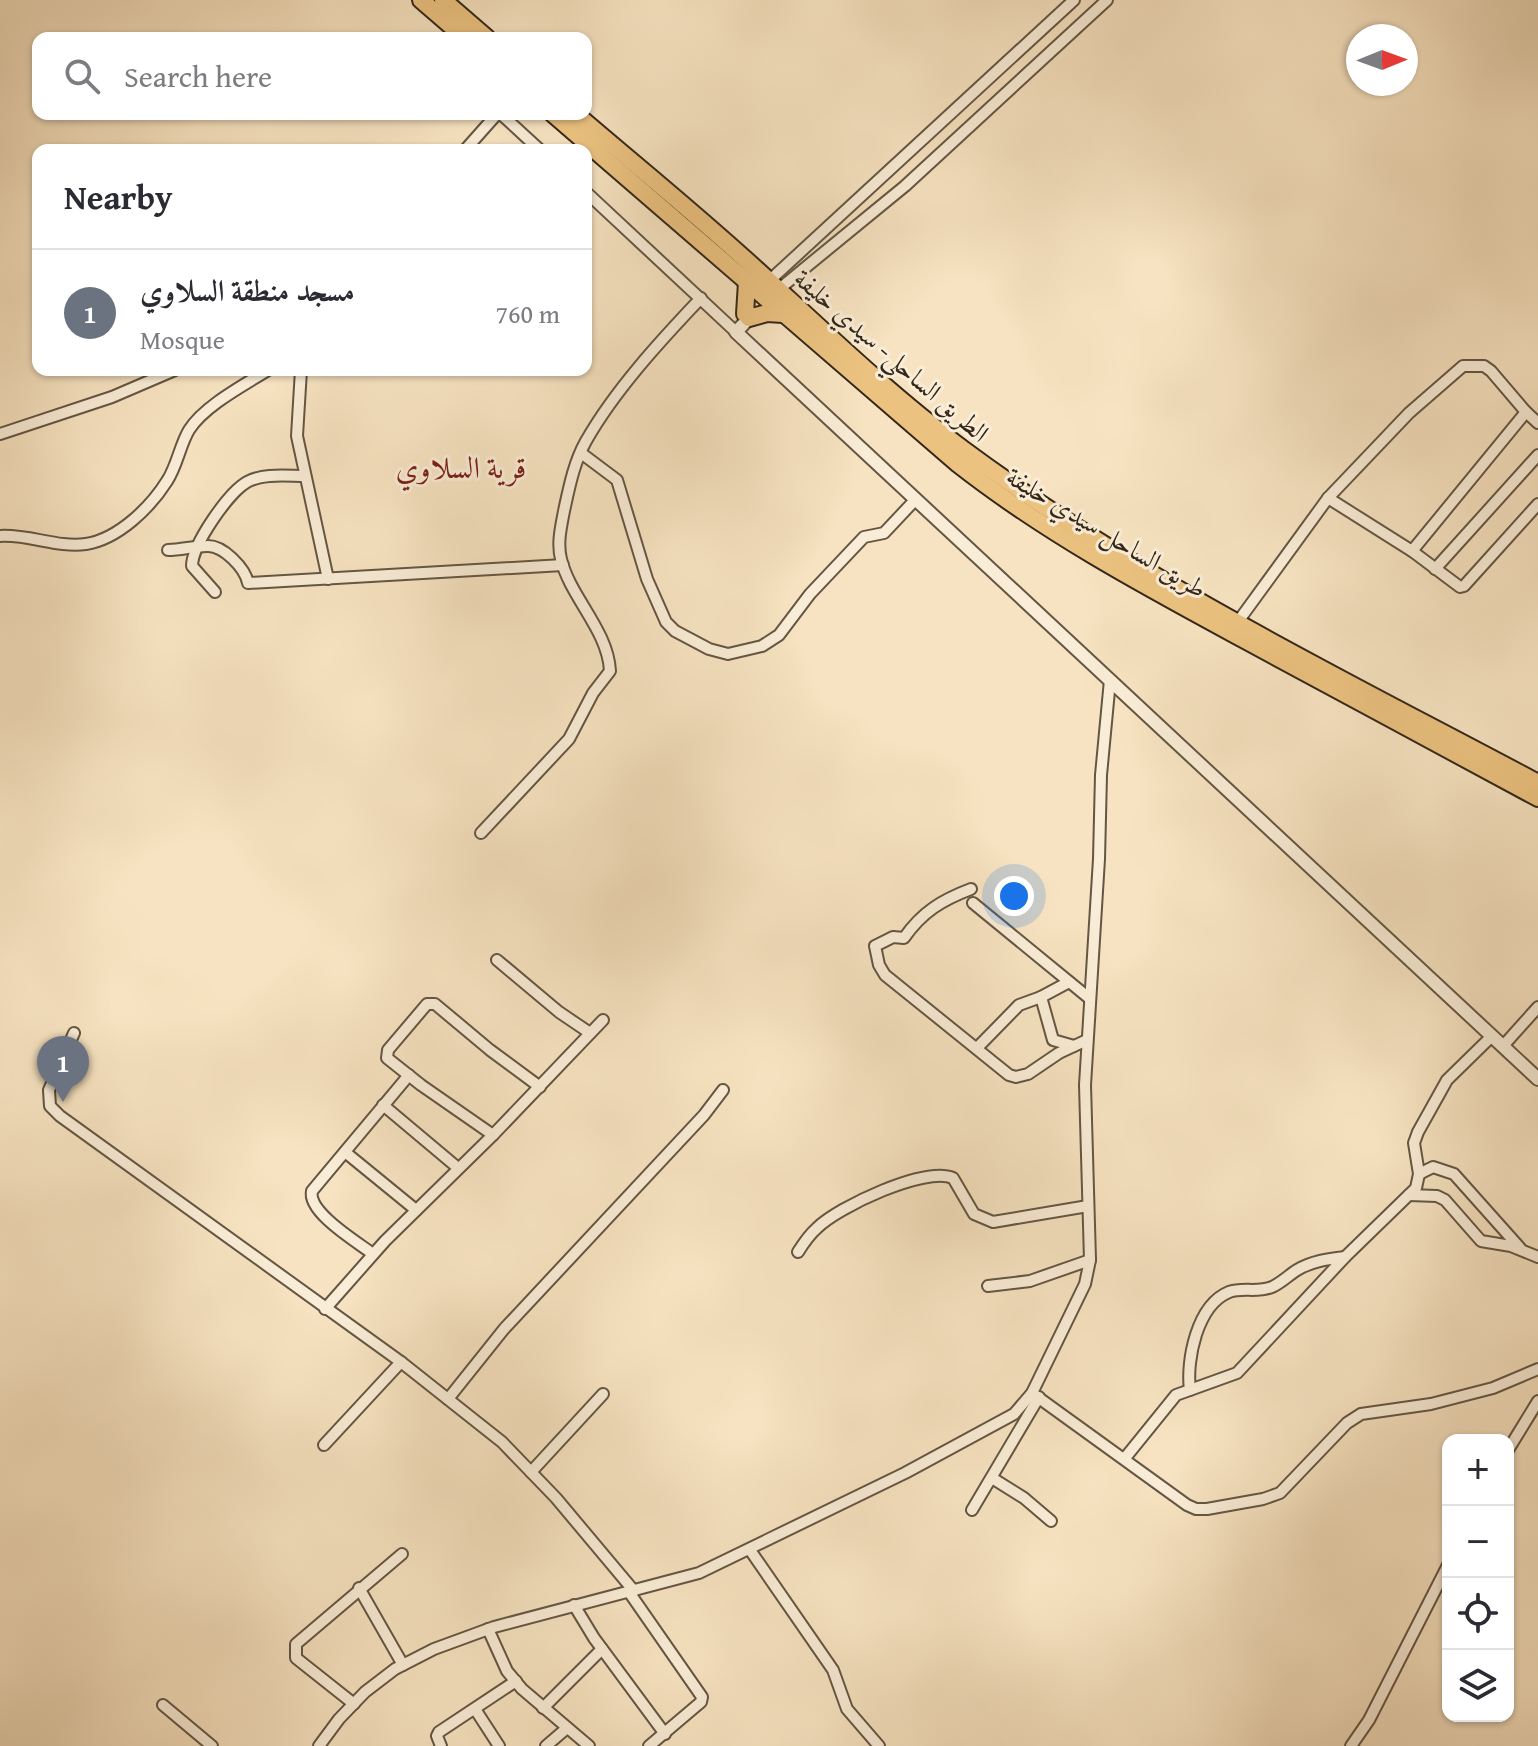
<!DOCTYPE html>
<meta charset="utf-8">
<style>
body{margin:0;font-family:"Gentium Book Plus",Amiri,serif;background:#f2f2f3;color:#2b2b33}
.controls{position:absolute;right:24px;bottom:24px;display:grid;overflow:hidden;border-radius:16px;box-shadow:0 2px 6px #0004}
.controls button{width:72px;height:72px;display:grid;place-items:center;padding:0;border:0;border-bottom:2px solid #e1e1e2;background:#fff;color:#2b2b33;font:40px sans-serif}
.compass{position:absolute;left:1346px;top:24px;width:72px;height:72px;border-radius:50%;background:#fff;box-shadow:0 2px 6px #0004;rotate:89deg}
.you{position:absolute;left:1014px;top:896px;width:28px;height:28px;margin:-20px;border:6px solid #fff;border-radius:50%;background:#1a73e8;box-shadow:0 0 0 12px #1a73e833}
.badge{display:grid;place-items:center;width:52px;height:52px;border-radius:50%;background:#111827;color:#fff;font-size:26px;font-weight:700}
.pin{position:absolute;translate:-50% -66px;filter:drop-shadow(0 2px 4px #0008)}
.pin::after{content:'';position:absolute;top:42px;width:28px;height:24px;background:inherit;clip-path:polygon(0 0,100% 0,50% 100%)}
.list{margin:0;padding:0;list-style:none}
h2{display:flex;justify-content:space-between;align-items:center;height:104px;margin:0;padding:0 32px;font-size:34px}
h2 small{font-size:26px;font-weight:400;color:#7c7c81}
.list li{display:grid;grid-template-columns:52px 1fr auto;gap:24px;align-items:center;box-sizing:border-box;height:128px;padding:0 32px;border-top:2px solid #e1e1e2}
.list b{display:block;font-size:30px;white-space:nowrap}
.list p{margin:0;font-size:26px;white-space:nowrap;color:#7c7c81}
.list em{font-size:26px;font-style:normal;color:#7c7c81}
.icon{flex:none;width:44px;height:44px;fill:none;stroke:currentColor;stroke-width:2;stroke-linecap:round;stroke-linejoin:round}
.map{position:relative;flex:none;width:1538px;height:1746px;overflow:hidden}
.search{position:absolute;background:#fff;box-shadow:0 2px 6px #0004;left:32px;top:32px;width:560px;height:88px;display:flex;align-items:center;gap:20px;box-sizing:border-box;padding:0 28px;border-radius:16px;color:#7c7c81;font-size:30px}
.panel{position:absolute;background:#fff;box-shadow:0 2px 6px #0004;left:32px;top:144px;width:560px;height:232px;border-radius:16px}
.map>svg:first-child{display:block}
</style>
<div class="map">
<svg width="1538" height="1746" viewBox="0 0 1538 1746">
<rect width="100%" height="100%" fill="#f7e3c1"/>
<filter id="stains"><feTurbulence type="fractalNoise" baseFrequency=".0025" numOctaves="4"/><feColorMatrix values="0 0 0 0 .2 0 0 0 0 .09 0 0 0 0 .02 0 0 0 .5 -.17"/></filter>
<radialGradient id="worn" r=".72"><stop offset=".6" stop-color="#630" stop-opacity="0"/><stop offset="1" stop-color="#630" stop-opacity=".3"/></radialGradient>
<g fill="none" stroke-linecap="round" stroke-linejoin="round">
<g stroke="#645644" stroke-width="14">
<g id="minor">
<path d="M501,114L540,150"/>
<path d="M465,150L497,114"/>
<path d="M586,192L736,332"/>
<path d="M769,281L1074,0"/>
<path d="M778,290L905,186L1107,0"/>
<path d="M301,370L297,436L328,579"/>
<path d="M0,434L112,397L175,370"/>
<path d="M581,453L617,480L647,579L666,622L675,631L709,649L728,654L762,646L779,635L810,594L864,537L884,533L916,499"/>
<path d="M1328,498L1412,551L1460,587L1464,586L1538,504"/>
<path d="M0,536C29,534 57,548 86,544C118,539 150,508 167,481C177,466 180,445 189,430C204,406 244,385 268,370"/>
<path d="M168,550C181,550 194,546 207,546C223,545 245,568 248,583L563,565"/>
<path d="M1412,551L1526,412"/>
<path d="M1435,569L1538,455"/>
<path d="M215,592L192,566C192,545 228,493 247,482C263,473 287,476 305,476"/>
<path d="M1237,623L1328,498L1409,413L1463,366H1484L1491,371L1526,412L1538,423"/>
<path d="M481,833L569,739L593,693L610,671C608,630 570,597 561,559C557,543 561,527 564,511C569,488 574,462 586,441C615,390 661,340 701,298"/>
<path d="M971,889C942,900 922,912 904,938L893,937L875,946L879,965L885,975L1009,1075L1016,1077L1028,1074L1059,1053L1087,1040"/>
<path d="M973,903L1089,998"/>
<path d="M497,960L559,1012L590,1033"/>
<path d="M1069,982L1041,997L1053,1040L1074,1046"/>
<path d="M74,1033L49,1090L50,1106L60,1116L401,1362L502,1442L556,1498L634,1591"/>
<path d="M1503,1046L1538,1007"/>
<path d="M977,1048L1019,1005L1041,997"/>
<path d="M383,1105L458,1168"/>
<path d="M493,1135L421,1085L387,1058L388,1050L427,1004H435L490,1050L540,1087"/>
<path d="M345,1152L416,1210"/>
<path d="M1419,1174L1433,1167L1454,1174L1520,1248"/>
<path d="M1409,1195L1437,1196L1445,1200L1481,1241L1511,1246L1538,1257"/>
<path d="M798,1252C803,1244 809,1235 817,1228C838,1207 925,1166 953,1178L974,1214L993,1222L1088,1206"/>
<path d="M373,1254C357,1242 307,1212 312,1191L409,1075"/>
<path d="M988,1286L1030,1281L1090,1260"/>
<path d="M325,1309L385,1241L493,1135L603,1020"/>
<path d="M1190,1390C1186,1360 1197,1305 1229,1292C1242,1287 1258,1293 1272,1287C1281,1283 1289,1275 1297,1270C1312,1261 1328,1259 1345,1257"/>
<path d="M1032,1393L1187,1505L1196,1509H1207L1263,1499L1280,1493L1347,1423L1361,1414L1431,1404L1493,1388L1538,1369"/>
<path d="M448,1399L504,1329L704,1115L723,1090"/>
<path d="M324,1445L401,1362"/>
<path d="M1508,1450L1538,1401"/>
<path d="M1125,1458L1176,1395L1237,1373L1345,1257L1416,1188L1419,1174L1414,1143L1418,1132L1447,1080L1492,1036"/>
<path d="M531,1472L603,1394"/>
<path d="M992,1478L1024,1498L1051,1521"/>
<path d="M972,1510L1039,1397"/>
<path d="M750,1550L833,1670L847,1709L879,1746"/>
<path d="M359,1588L403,1665"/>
<path d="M629,1592L702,1697L701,1702L649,1746"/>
<path d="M574,1605L594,1638L665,1734"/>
<path d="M488,1629L507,1671L522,1689L589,1746"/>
<path d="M354,1704L296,1658V1644L402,1554"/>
<path d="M163,1705L212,1746"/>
<path d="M543,1708L602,1649"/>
<path d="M475,1709L499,1746"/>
<path d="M319,1746L339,1719L365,1692L395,1669L434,1649L494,1627L699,1573L905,1473L1014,1414L1032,1393L1085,1284L1090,1260L1085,1085L1099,859L1101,775L1110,680"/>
<path d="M441,1746L437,1736L439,1732L516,1681"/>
<path d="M546,1746L567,1728"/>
<path d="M1351,1746L1369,1720L1448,1565"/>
</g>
</g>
<g stroke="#645644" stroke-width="16">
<path id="tertiary" d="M753,314L736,332L1538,1079"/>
</g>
<g stroke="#33271a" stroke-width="20">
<g id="trunk">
<path d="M421,0L465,38"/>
<path d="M443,0L487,38"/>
<path d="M553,114L958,464C1046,533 1145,586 1243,639C1341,692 1440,745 1538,798"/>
<path d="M576,114C640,169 706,222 768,280C831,338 895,399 964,450C1142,582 1343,679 1538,783"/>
<path d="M745,314L747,282"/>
<path d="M749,318L767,313L783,314"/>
</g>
</g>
<use href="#minor" stroke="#faedd7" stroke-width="10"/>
<use href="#tertiary" stroke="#faedd7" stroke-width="12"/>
<use href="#trunk" stroke="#ecc280" stroke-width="16"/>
</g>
<g text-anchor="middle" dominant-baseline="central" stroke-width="6" stroke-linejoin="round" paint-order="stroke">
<g font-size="26" fill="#33271a" stroke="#faedd7">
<text transform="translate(892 355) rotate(41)">الطريق الساحلي- سيدي خليفة</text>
<text transform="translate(1107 532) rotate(31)">طريق الساحل سيدي خليفة</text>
</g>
<g font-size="30" fill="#7a1f14" stroke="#faedd7">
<text x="461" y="467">قرية السلاوي</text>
</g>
</g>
<rect width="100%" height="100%" filter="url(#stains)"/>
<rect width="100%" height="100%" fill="url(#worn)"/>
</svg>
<div class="controls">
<button>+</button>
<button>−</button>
<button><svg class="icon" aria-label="locate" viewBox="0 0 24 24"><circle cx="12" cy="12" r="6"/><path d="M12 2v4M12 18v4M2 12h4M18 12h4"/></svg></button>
<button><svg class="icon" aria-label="layers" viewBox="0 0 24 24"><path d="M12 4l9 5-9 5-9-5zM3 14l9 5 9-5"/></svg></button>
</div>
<svg class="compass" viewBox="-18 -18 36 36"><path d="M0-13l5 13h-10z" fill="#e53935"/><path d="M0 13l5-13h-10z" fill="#7c7c81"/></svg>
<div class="you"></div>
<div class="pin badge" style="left:63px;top:1102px;background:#6b7280">1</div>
<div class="search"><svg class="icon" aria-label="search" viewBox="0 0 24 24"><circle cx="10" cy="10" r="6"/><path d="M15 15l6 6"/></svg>Search here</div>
<section class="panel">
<h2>Nearby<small></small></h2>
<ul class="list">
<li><span class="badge" style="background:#6b7280">1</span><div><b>مسجد منطقة السلاوي</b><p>Mosque</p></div><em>760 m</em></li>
</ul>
</section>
</div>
